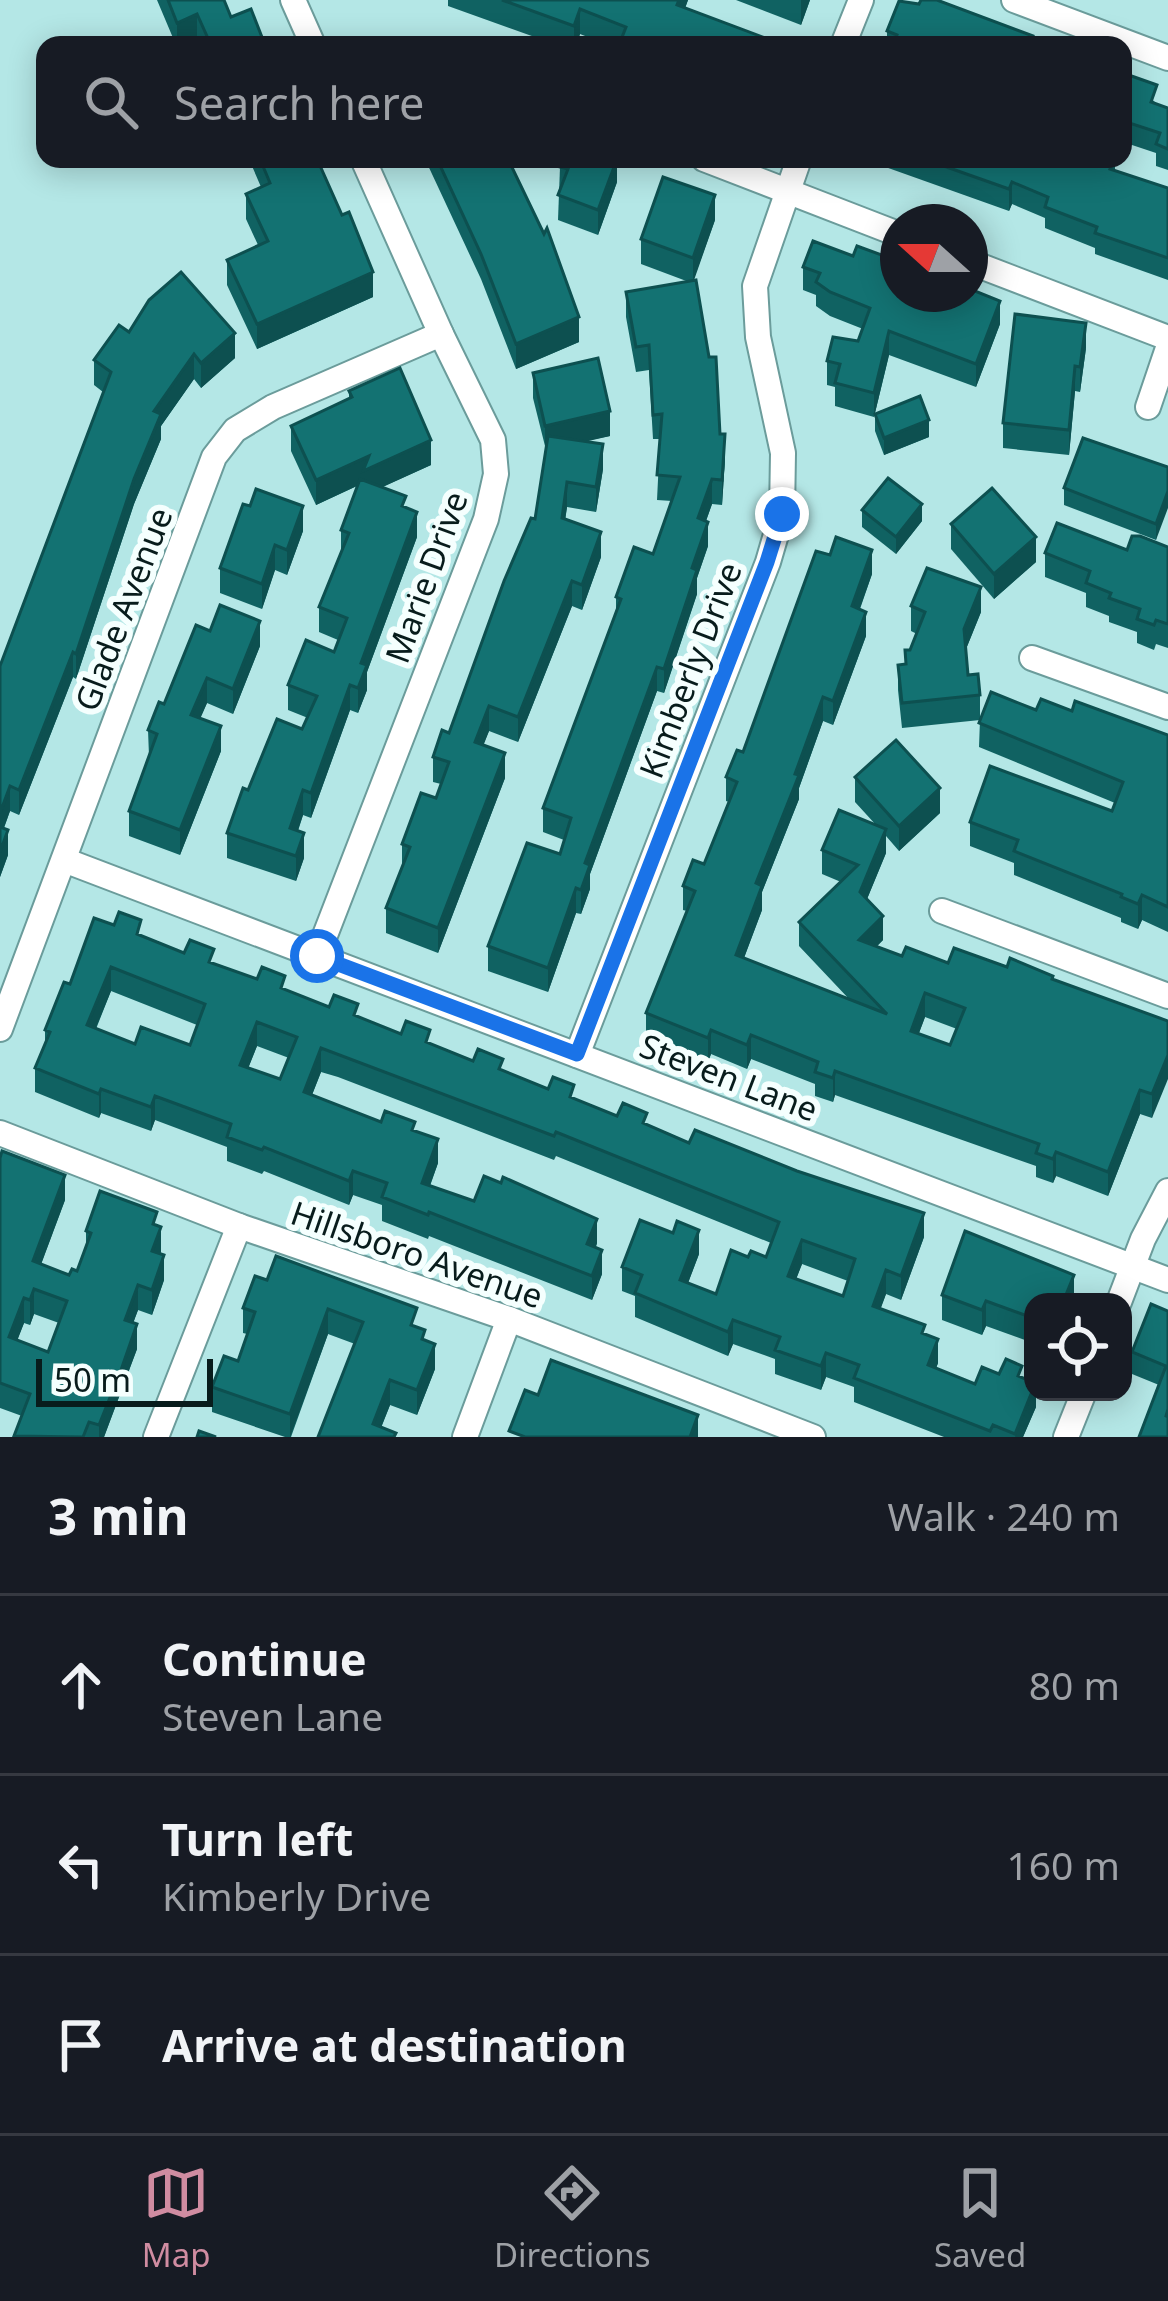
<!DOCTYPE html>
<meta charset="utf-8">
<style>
body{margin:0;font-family:"Noto Sans",sans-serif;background:#242831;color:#f1f3f6}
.controls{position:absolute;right:36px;bottom:36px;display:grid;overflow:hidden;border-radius:24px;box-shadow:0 6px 30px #0003}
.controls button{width:108px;height:108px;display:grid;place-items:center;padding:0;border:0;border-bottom:3px solid #363941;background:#171b24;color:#f1f3f6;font:60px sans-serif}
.compass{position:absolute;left:880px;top:204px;width:108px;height:108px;border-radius:50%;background:#171b24;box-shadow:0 6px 30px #0003;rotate:291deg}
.scale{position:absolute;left:36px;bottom:30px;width:177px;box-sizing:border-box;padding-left:12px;border:6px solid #081c1c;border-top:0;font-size:33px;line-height:42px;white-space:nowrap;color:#081c1c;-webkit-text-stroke:9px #f5fffe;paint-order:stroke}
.stop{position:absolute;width:36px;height:36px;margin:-27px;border:9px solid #1a73e8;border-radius:50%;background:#fff}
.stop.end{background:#1a73e8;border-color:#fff;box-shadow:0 3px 12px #0008}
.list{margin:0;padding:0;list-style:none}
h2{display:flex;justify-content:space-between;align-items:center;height:156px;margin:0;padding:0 48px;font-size:51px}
h2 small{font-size:39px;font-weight:400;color:#9ea1a6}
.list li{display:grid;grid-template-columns:78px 1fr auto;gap:36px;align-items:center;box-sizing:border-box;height:180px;padding:0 48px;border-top:3px solid #363941}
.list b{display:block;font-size:45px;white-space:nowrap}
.list p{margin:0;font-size:39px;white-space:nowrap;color:#9ea1a6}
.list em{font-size:39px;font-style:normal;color:#9ea1a6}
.icon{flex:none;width:66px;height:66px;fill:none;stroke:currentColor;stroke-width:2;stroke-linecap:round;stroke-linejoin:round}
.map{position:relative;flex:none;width:1168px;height:1437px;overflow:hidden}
.search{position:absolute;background:#171b24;box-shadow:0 6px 30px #0003;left:36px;right:36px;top:36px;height:132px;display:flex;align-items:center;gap:30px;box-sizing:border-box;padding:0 42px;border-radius:24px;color:#9ea1a6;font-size:45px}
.sheet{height:696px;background:#171b24}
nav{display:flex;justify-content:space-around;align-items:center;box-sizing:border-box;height:168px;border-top:3px solid #363941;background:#171b24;font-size:33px;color:#9ea1a6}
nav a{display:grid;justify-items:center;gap:6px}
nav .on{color:#d08ca1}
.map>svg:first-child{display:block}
</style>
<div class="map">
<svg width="1168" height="1437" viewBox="0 0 1168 1437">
<rect width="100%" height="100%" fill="#b4e7e6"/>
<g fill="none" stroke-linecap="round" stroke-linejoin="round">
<g stroke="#6b9c9b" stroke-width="28">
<g id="minor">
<path d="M293,0L313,45"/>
<path d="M1014,0L1168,58"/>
<path d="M843,45L861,0"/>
<path d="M704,159L898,234"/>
<path d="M970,262L1168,338"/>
<path d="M1148,407L1168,348"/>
<path d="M1032,658L1168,707"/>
<path d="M64,860L1168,1280"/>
<path d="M942,911L1168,996"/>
<path d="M317,956L486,519L496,474L493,440L441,334L363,159"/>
<path d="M0,1029L214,457L235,430L273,407L441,334"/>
<path d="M577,1055L768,562L782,514L783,453L758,337L755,286L799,159"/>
<path d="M0,1133L239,1226L509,1319L813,1437"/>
<path d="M1119,1302L1143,1239L1168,1191"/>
<path d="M156,1437L239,1226"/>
<path d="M465,1437L509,1319"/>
<path d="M1066,1437L1084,1392"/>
</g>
</g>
<use href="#minor" stroke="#fff" stroke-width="24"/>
</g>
<g fill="#106262" fill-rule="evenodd">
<path d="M157,0H224L231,17L265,45H200L197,39L184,45H176Z"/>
<path d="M448,0H688L685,8L784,45H608L580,34L576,45H557L448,6Z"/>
<path d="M736,0H810L801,25Z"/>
<path d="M887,31L1033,45H887Z"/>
<path d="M1123,73L1157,104L1168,108V170L1156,166V153L1123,142Z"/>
<path d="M249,159H317L373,297L257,349L227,285V260L258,245L246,219V194L261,187Z"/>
<path d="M425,159H508L579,342L516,369L481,279Z"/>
<path d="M877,159H1115V170L1168,188V280L1095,254V248L1045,228V218L1012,204L1009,211L877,164Z"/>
<path d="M560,167L617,182L598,235L558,220Z"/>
<path d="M715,220L693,281L725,459L722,505L712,504L706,521L708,546L697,578V594L664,693L657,691L590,874V889L581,914L576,913L548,992L488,971V946L560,854L564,840L543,832V808L616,612V597L653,554L672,501L657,500L660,439H653L649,370L636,372L626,317V292L689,282L641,264V239Z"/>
<path d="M803,267L1000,324L976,387L889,355L874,417L835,406V387L827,385V361L858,341L863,329L830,316L816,306V295L803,290Z"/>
<path d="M129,332L235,358L201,388L194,379L161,426V439L134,504L76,679L73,677L19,815L10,811L4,828L8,855L0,877V666L103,392L94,385V360Z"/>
<path d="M1086,348L1080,392L1075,391L1069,455L1003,448V423Z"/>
<path d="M533,373L610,436L585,441L603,469L596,512L567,507L565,519L601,557L582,610L572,606L518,742L489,731L483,745L505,778L438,953L386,933V908L402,868V844L436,798L441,784L433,782V757L449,733L535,519L546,450L533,398Z"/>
<path d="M349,391L431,465L382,487L406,508L417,537L367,672V690L358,713L350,710L311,818L303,815L298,831L304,858L296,881L227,858V833L248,790L302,729L308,718L288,710V685L334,652L338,640L319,632V607L341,554V530L357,486L316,505L291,451V426L349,399Z"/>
<path d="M875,414L929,437L884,455L875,431Z"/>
<path d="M1168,467L1156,540L1064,505V488Z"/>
<path d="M250,506L303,531L287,575L275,570L262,609L220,593V568Z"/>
<path d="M862,510L922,521L896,554L862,527Z"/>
<path d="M951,524L1036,562L994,599L951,549Z"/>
<path d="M1168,547V648L1156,644L1154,650L1137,643V632L1109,622V616L1086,607V593L1045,577V553L1127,550Z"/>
<path d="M830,555L872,574L860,609L866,636L833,725L823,721L799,788V799L762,892V910L744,958L850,1000L799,946V922L841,882L822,874V850L876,825L855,802V777L940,813L899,851L886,836V853L867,899L883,940L877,946L902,956L948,963L1007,967L1053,980L1168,1021L1152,1118L1140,1114L1108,1196L1056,1176L1053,1183L1036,1177V1166L835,1095L833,1102L815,1096V1084L751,1059L747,1069L711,1054L708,1062L646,1037V1013L687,911L683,910V886L704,864L729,802L726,801V777L743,752ZM925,1017L957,1029L950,1045L919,1033Z"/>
<path d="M911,606L981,612L966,649L968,675L980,695V720L1036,710L1072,711L1168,735V932L1142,920L1138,929L1121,922V918L1014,875V863L970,846V822L1112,811L1115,803L979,747L980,720L902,728L898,690V665L905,664V650H910L917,634L911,631Z"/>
<path d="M210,631L260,646L233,714L207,703L200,718L221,751L180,855L129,836V811L149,756L148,730Z"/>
<path d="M141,936L473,1061L503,1070L617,1116L647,1125L924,1237L901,1300L886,1294L880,1309L925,1335L938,1363L936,1368L975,1384L999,1374L1022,1377L1036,1392V1407L1023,1437H944L854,1402V1387L826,1377L821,1390L775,1374V1359L733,1344L728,1356L635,1317V1296L622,1291V1267L699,1254L688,1283L716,1294L748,1257H766L771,1243L556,1156L554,1160L338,1077L321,1072L312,1095L381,1122L415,1131L438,1163L430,1186L597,1243L596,1247L602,1274L592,1300L429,1236L428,1239L382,1221V1205L353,1195L349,1205L264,1171L262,1174L227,1161V1147L155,1120L151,1131L101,1113L99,1118L35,1092V1068L45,1043V1030L70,984ZM111,991L197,1025L190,1045L135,1044L96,1029ZM257,1046L289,1058L280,1079L248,1068ZM802,1264L848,1281L843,1296L796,1279Z"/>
<path d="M0,1158L65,1200L41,1264L69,1275L77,1271L86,1248V1231L157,1225L164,1280L152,1315L138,1310L133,1323L137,1349L104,1437H14L22,1416L0,1408ZM34,1314L59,1323L48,1352L17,1340L24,1323L30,1325Z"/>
<path d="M255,1276L417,1327L425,1341L435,1369L417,1415L390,1405L381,1428L396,1437H318L355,1344L328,1334L291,1437H285L212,1412V1387L238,1361L247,1334L243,1333V1308Z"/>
<path d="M942,1295L1074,1300L1033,1302V1343L986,1326L982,1335L942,1320Z"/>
<path d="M1168,1311V1437L1159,1385L1132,1374V1352Z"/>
</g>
<g fill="#0d5050">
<path d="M679,0H688L677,30V5Z"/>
<path d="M801,0H810L801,25Z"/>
<path d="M580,9V34L576,45H574V26Z"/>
<path d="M197,14V39L184,45H177V23Z"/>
<path d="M617,159V182L598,235V210Z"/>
<path d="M1012,182V204L1009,211V189Z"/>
<path d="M715,195V220L693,283V258Z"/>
<path d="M373,272V297L257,349V324Z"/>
<path d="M1000,301V324L976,387V364Z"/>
<path d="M579,317V342L516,369V344Z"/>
<path d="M1086,323V348L1080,392V367Z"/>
<path d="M889,331V355L874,417V393Z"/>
<path d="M235,333V358L201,388V363Z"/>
<path d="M194,354V379L161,426V439L134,504L76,679V654L154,411Z"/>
<path d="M1075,366V391L1069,455V430Z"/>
<path d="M610,411V436L545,451V426Z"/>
<path d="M929,420V437L884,455V438Z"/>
<path d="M725,434V459L722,505V480Z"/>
<path d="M431,440V465L363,496V483L316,505V480L369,456Z"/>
<path d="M603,444V469L596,512V487Z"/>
<path d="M712,479V504L698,543V518Z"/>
<path d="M567,482V507L562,543V518Z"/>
<path d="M1168,491V508L1156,540V524Z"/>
<path d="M922,504V521L896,554V537Z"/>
<path d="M303,506V531L287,575V550Z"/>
<path d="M417,512V537L367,672V690L358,713V688L361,663Z"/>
<path d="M708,522V546L697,578V594L664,693V669L692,568Z"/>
<path d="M601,532V557L582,610V585Z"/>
<path d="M1036,537V562L994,599V574Z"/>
<path d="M275,545V570L262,609V584Z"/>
<path d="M872,550V574L852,630V606Z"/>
<path d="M572,581V606L518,742V717Z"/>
<path d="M981,587V612L964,654V629Z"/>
<path d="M866,612V636L833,725V701Z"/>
<path d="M260,621V646L233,714V689Z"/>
<path d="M73,652V677L19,815V790Z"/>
<path d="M657,667V691L590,874V889L581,914V890L585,863Z"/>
<path d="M207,678V703L191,740V715Z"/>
<path d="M350,685V710L311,818V793Z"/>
<path d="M823,697V721L799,788V799L762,892V910L736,979V955L756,883Z"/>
<path d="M489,706V731L475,767V742Z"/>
<path d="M221,726V751L180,855V830Z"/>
<path d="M505,753V778L438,953V928Z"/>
<path d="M10,786V811L0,838V813Z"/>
<path d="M940,788V813L899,851V826Z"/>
<path d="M303,790V815L290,853V828Z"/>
<path d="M886,829V853L860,916V892Z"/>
<path d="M8,830V855L0,877V852Z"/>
<path d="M304,833V858L296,881V856Z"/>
<path d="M576,888V913L548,992V968Z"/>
<path d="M1142,895V920L1138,929V904Z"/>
<path d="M883,916V940L859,964V940Z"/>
<path d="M111,967V991L87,1049V1025Z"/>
<path d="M925,993V1017L911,1054V1031Z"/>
<path d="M257,1022V1046L240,1089V1065Z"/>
<path d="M711,1030V1054L708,1062V1038Z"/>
<path d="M751,1035V1059L747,1069V1045Z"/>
<path d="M321,1048V1072L304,1115V1092Z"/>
<path d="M1168,1055V1079L1152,1118V1094Z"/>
<path d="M835,1071V1095L833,1102V1078Z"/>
<path d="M101,1089V1113L99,1118V1094Z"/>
<path d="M1140,1090V1114L1108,1196V1172Z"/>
<path d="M155,1096V1120L151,1131V1107Z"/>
<path d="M438,1139V1163L422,1207V1183Z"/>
<path d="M1056,1152V1176L1053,1183V1159Z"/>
<path d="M353,1171V1195L349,1205V1181Z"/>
<path d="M65,1175V1200L33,1286V1261Z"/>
<path d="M924,1213V1237L901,1300V1276Z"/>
<path d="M597,1219V1243L587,1268V1244Z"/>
<path d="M161,1227V1252L152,1276V1251Z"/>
<path d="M699,1230V1254L680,1304V1280Z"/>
<path d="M802,1240V1264L788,1300V1276Z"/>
<path d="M602,1250V1274L592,1300V1276Z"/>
<path d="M164,1255V1280L152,1315V1290Z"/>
<path d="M886,1270V1294L873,1330V1306Z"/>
<path d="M1074,1275V1300L1073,1302H1063Z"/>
<path d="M138,1285V1310L125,1345V1320Z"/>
<path d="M34,1289V1314L30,1325V1300Z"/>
<path d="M24,1298V1323L9,1362V1337Z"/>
<path d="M986,1301V1326L982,1335V1310Z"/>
<path d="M328,1309V1334L290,1437V1414Z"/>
<path d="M733,1320V1344L728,1356V1332Z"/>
<path d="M137,1324V1349L104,1437H99V1425Z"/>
<path d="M938,1339V1363L928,1389V1365Z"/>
<path d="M435,1344V1369L417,1415V1390Z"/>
<path d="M826,1353V1377L821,1390V1366Z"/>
<path d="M390,1380V1405L377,1437L373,1424Z"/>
<path d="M1033,1389V1392H1036V1407L1023,1437H1015Z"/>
<path d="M698,1415V1437H690Z"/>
</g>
<g fill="#137272" stroke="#0d5050" stroke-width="3" fill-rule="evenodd">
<path d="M168,0H224L231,17L251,9L265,45H211L197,14L177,23Z"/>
<path d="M502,0H679L677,5L784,45H619L626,27L580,9L574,26Z"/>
<path d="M921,0H937L1033,36L1030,45H934L930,43L929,45H894L897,35L887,31L899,1L919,4Z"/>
<path d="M1123,73L1157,85L1151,102L1168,108V149L1156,144L1160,133L1123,121Z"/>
<path d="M260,159H317L342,215L349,212L373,272L257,324L227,260L268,241L246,194L270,183Z"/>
<path d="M437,159H508L544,234L547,228L579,317L516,344L481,254Z"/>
<path d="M563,159H617L598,210L558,195L568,169L560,167Z"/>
<path d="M924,159H1114L1110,169L1168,188V258L1095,233L1097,227L1045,207L1048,197L1012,182L1009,189Z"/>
<path d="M663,177L715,195L693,258L641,239Z"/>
<path d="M813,241L853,256L857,246L898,261V294H970V289L1000,301L976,364L889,331L874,393L835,383L840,364L827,361L833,337L858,341L870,308L830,292L816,282L820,273L803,267Z"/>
<path d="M181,272L235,333L201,363L194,354L154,411L161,414L134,479L76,654L73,652L19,790L10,786L0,813V666L111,372L94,360L119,325L129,332L149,300Z"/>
<path d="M696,280L709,357H716L720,434H725L722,480L712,479L698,518L708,522L692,568L697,570L664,669L657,667L585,863L590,865L581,890L576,888L548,968L488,946L527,843L560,854L571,818L543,808L621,599L616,597L634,547L653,554L680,477L657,475L662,414L653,415L649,345L636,347L626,292Z"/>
<path d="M1015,314L1086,323L1080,367L1075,366L1069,430L1003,423Z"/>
<path d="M598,358L610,411L545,426L533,373Z"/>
<path d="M400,368L431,440L363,471L369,456L316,480L291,426L352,397L349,391Z"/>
<path d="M920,396L929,420L884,438L875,414Z"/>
<path d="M548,436L603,444L596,487L567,482L562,518L601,532L582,585L572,581L518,717L489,706L475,742L505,753L438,928L386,908L410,847L402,844L421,793L436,798L449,762L433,757L442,730L449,733L504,581L531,518L535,519Z"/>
<path d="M1083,438L1168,467V491L1156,524L1064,488Z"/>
<path d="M888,478L922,504L896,537L862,510Z"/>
<path d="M360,479L406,496L402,506L417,512L361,663L367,665L358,688L350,685L311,793L303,790L290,828L304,833L296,856L227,833L243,788L248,790L277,719L302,729L317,696L288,685L306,640L334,652L347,618L319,607L349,533L341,530Z"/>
<path d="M992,488L1036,537L994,574L951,524Z"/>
<path d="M256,489L303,506L287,550L275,545L262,584L220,568L243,504L250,506Z"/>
<path d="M1057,523L1127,550L1132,536H1140L1168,547V624L1156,620L1154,625L1137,619L1140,609L1109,598L1111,593L1086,583L1090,571L1045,553Z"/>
<path d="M836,537L872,550L852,606L866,612L833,701L823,697L795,774L799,775L756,883L762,886L736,955L887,1014L799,922L858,865L822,850L839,810L886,829L860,892L883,916L859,940L902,956L906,947L948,963L954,948L1007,967L1010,958L1053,976L1052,979L1168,1021V1055L1152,1094L1140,1090L1108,1172L1056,1152L1053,1159L1036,1153L1039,1144L835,1071L833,1078L815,1072L818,1062L751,1035L747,1045L711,1030L708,1038L646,1013L695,891L683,886L693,860L704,864L737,782L726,777L737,750L743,752L816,551L830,555ZM925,993L965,1008L950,1045L911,1031Z"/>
<path d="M927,568L981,587L964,629L968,675L978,674L980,695L902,703L898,665L906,664L905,650H910L925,612L911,606Z"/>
<path d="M220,605L260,621L233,689L207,678L191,715L221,726L180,830L129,811L157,734L148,730L159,702L164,704L196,625L210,631Z"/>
<path d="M991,692L1036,710L1041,699L1072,711L1075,701L1168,735V907L1142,895L1138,904L1121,897L1122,894L1014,851L1018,840L970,822L990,766L1112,811L1123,782L979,723Z"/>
<path d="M896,740L940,788L899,826L855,777Z"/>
<path d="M0,827L8,830L0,852Z"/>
<path d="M119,912L141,920L137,934L184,953L190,940L214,949L209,962L257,979L262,967L285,976L281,988L329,1007L334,995L358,1004L354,1015L401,1034L406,1021L430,1030L426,1042L473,1061L478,1049L503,1059L499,1069L548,1089L553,1077L574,1085L570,1097L617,1116L623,1103L647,1113L643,1123L689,1143L695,1130L797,1171L924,1213L901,1276L886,1270L873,1306L925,1325L922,1333L938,1339L928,1365L975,1384L982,1367L999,1374L1006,1359L1022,1366L1018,1376L1033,1382V1389L1015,1434L993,1425L990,1431L854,1378L859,1365L826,1353L821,1366L775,1350L780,1337L733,1320L728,1332L635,1293L642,1275L622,1267L640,1220L673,1233L677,1221L699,1230L680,1280L716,1294L731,1250L748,1257L751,1251L766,1257L779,1222L556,1132L554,1136L321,1048L304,1092L381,1122L385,1111L415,1122L412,1130L438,1139L422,1183L474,1201L484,1176L501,1183L503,1177L597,1219L587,1244L602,1250L592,1276L429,1212L428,1215L382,1197L387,1183L353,1171L349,1181L264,1147L262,1150L227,1137L231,1124L155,1096L151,1107L101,1089L99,1094L35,1068L50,1032L45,1030L64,982L70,984L94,918L114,925ZM111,967L205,1004L190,1045L141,1027L135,1044L87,1025ZM257,1022L297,1037L280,1079L240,1065ZM802,1240L855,1259L843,1296L788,1276Z"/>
<path d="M2,1151L65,1175L33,1261L69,1275L72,1269L77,1271L91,1233L86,1231L100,1191L157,1212L153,1224L161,1227L152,1251L164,1255L152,1290L138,1285L125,1320L137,1324L121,1370L99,1425L89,1422L83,1437L14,1436L30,1394L0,1383V1158ZM34,1289L67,1301L48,1352L9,1337L24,1298L30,1300Z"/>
<path d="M965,1231L1074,1275L1063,1302H1033V1318L986,1301L982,1310L942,1295Z"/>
<path d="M276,1256L417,1308L411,1325L425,1330L422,1339L435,1344L417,1390L390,1380L373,1424L396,1433L394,1437H318L363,1322L328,1309L290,1414L212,1387L224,1356L238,1361L255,1312L243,1308L255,1276L267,1280Z"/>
<path d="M1151,1304L1168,1311V1409L1166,1416L1168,1417V1437H1139L1166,1366L1132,1352Z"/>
<path d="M551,1360L698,1415L690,1437H525L509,1431L525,1390L538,1395Z"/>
<path d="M199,1431L216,1437H197Z"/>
</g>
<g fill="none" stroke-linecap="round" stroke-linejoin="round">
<path stroke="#1a73e8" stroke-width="15" d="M317,956L577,1054L767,562L782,514"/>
</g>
<g text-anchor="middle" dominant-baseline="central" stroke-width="12" stroke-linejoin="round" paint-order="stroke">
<g font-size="33" fill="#081c1c" stroke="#f5fffe">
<text transform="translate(426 577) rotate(-70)">Marie Drive</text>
<text transform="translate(123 609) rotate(-69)">Glade Avenue</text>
<text transform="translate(690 670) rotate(-69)">Kimberly Drive</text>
<text transform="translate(729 1077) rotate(21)">Steven Lane</text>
<text transform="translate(417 1254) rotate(19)">Hillsboro Avenue</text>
</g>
</g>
</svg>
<div class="controls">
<button><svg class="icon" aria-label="locate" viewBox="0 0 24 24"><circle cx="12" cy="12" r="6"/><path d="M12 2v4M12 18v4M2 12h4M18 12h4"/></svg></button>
</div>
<svg class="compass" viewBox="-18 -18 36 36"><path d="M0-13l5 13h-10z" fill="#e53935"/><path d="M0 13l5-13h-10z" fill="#9ea1a6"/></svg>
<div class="scale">50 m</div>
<div class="stop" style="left:317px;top:956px"></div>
<div class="stop end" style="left:782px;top:514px"></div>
<div class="search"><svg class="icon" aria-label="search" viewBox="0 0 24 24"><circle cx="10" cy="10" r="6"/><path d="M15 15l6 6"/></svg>Search here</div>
</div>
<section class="sheet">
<h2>3 min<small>Walk · 240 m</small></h2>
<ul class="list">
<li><svg class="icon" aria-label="ahead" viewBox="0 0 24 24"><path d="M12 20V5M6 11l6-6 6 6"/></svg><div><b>Continue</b><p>Steven Lane</p></div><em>80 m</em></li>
<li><svg class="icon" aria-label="left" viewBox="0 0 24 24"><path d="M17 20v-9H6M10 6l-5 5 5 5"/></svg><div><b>Turn left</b><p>Kimberly Drive</p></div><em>160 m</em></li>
<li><svg class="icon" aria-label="arrive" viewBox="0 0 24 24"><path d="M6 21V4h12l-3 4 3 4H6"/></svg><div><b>Arrive at destination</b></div></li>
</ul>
</section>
<nav>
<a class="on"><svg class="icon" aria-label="map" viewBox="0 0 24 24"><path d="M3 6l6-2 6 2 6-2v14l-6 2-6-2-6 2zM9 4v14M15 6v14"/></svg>Map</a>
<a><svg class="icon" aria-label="directions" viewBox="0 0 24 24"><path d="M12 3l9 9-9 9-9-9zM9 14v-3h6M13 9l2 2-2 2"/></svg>Directions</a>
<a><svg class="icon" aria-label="saved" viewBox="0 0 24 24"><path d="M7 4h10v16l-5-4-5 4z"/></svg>Saved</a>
</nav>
